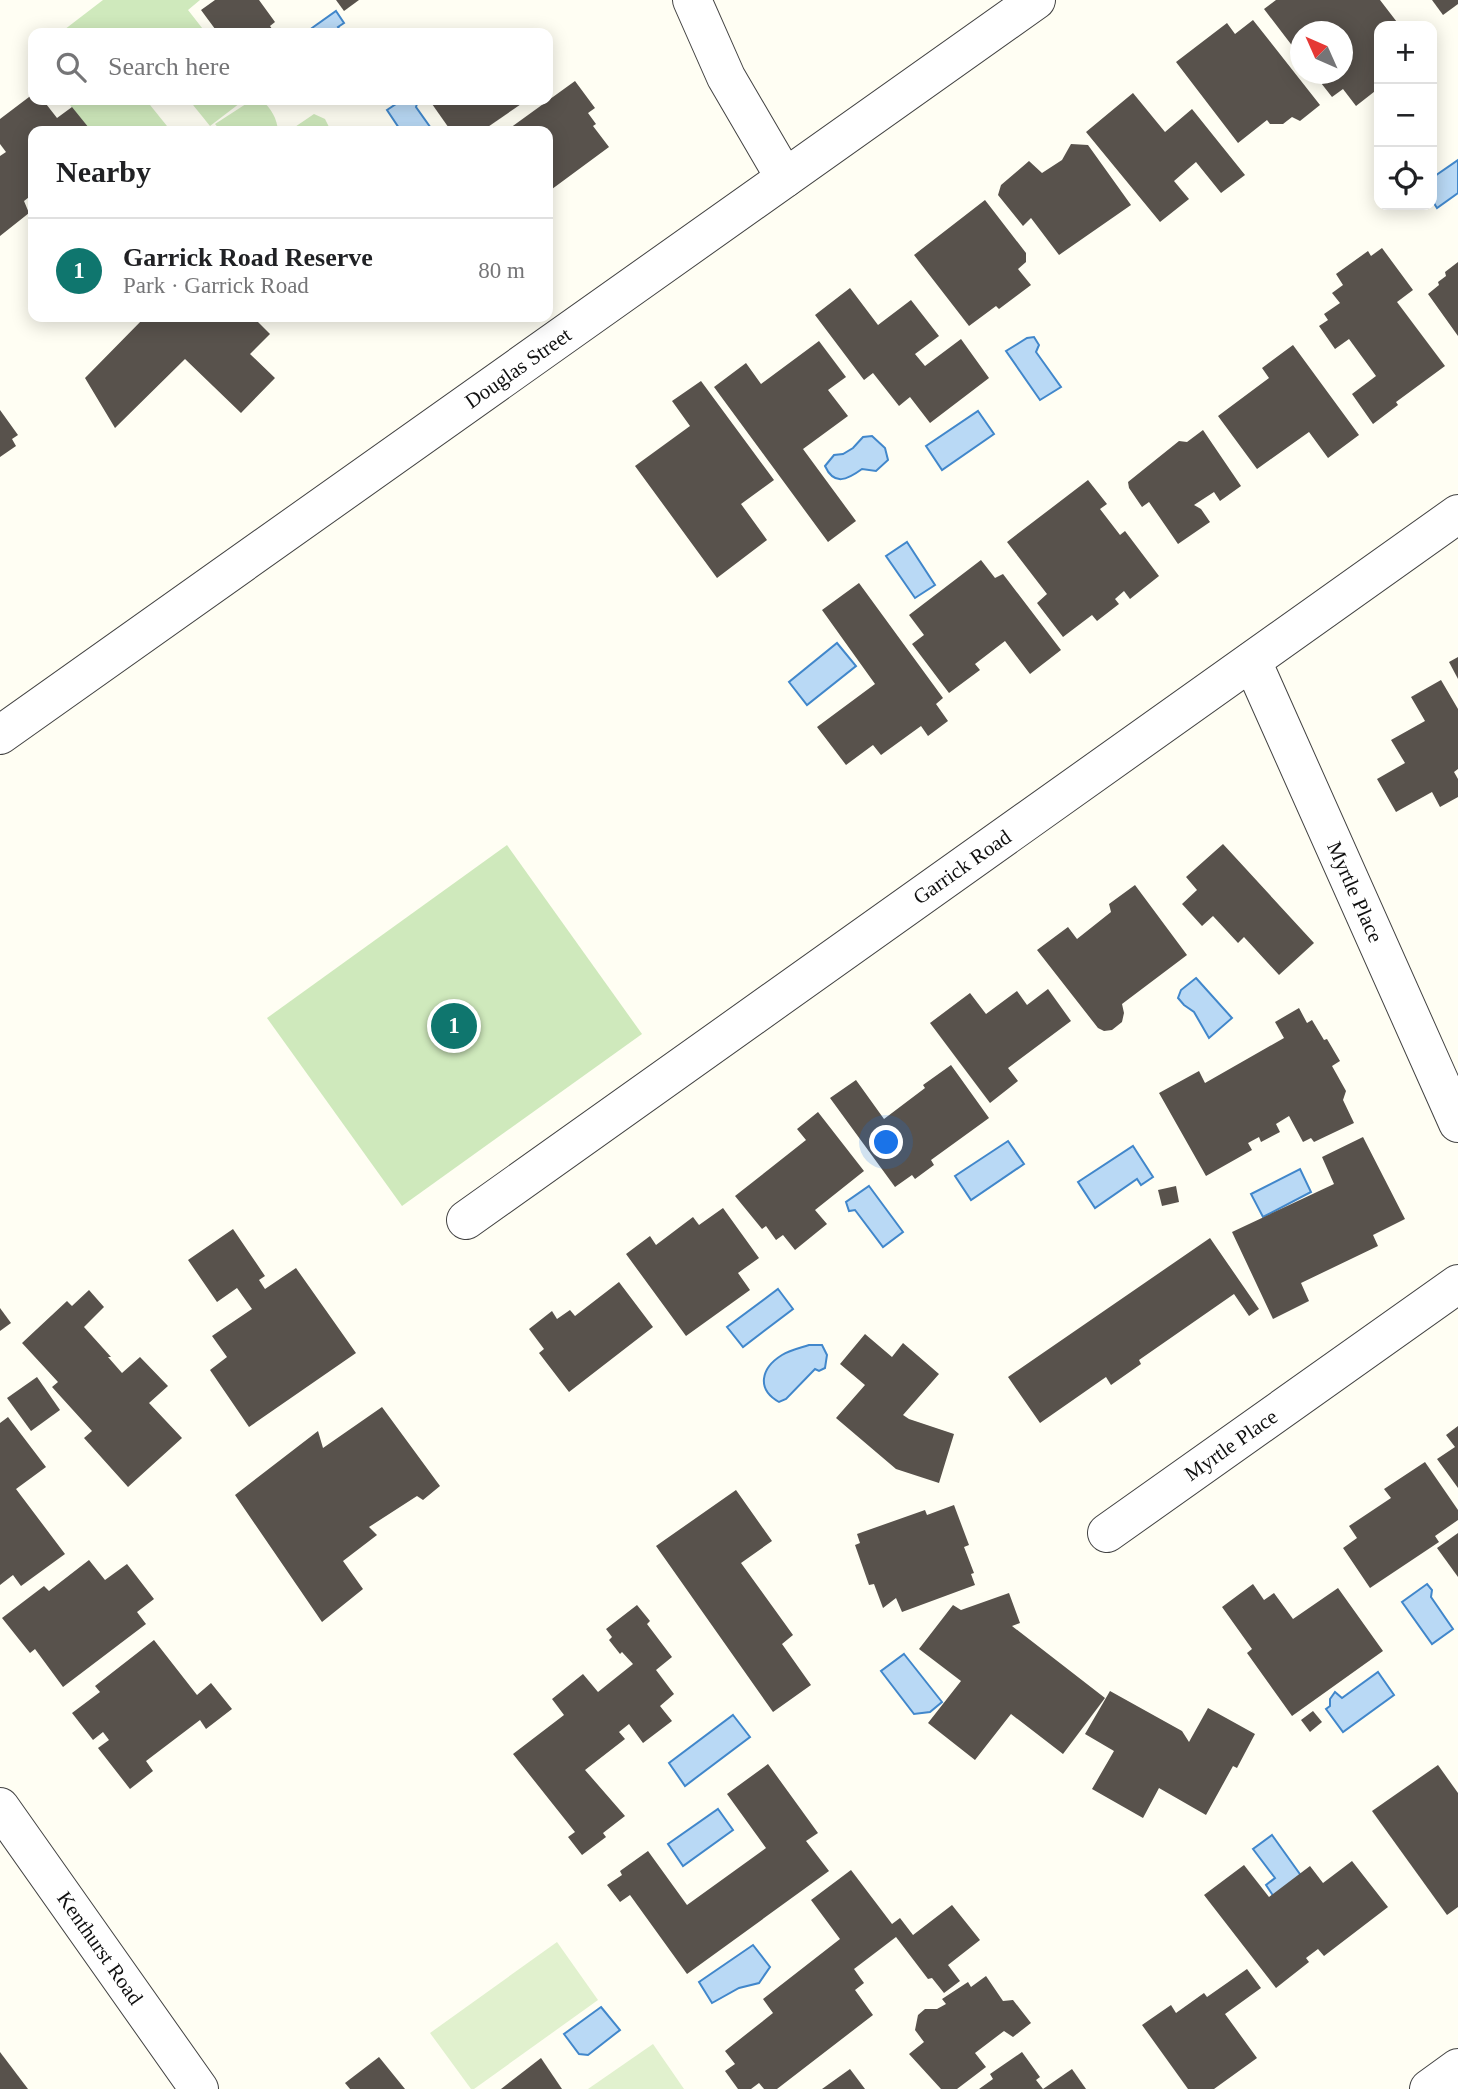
<!DOCTYPE html>
<meta charset="utf-8">
<style>
body{margin:0;font-family:Georgia,serif;background:#f6f6f6;color:#202124}
.controls{position:absolute;right:21px;top:21px;display:grid;overflow:hidden;border-radius:14px;box-shadow:0 4px 18px #0003}
.controls button{width:63px;height:63px;display:grid;place-items:center;padding:0;border:0;border-bottom:2px solid #e0e0e0;background:#fff;color:#202124;font:35px sans-serif}
.compass{position:absolute;left:1290px;top:21px;width:63px;height:63px;border-radius:50%;background:#fff;box-shadow:0 4px 18px #0003;rotate:315deg}
.you{position:absolute;left:887px;top:1143px;width:24px;height:24px;margin:-18px;border:5px solid #fff;border-radius:50%;background:#1a73e8;box-shadow:0 0 0 10px #1a73e833}
.badge{display:grid;place-items:center;width:46px;height:46px;border-radius:50%;background:#0f766e;color:#fff;font-size:23px;font-weight:700}
.pin{position:absolute;translate:-50% -50%;border:4px solid #fff;box-shadow:0 2px 7px #0006}
.list{margin:0;padding:0;list-style:none}
h2{display:flex;justify-content:space-between;align-items:center;height:91px;margin:0;padding:0 28px;font-size:30px}
h2 small{font-size:23px;font-weight:400;color:#757577}
.list li{display:grid;grid-template-columns:46px 1fr auto;gap:21px;align-items:center;box-sizing:border-box;height:105px;padding:0 28px;border-top:2px solid #e0e0e0}
.list b{display:block;font-size:26px;white-space:nowrap}
.list p{margin:0;font-size:23px;white-space:nowrap;color:#757577}
.list em{font-size:23px;font-style:normal;color:#757577}
.icon{flex:none;width:38px;height:38px;fill:none;stroke:currentColor;stroke-width:2;stroke-linecap:round;stroke-linejoin:round}
.map{position:relative;flex:none;width:1458px;height:2089px;overflow:hidden}
.search{position:absolute;background:#fff;box-shadow:0 4px 18px #0003;left:28px;top:28px;width:525px;height:77px;display:flex;align-items:center;gap:18px;box-sizing:border-box;padding:0 24px;border-radius:14px;color:#757577;font-size:26px}
.panel{position:absolute;background:#fff;box-shadow:0 4px 18px #0003;left:28px;top:126px;width:525px;height:196px;border-radius:14px}
.map>svg:first-child{display:block}
</style>
<div class="map">
<svg width="1458" height="2089" viewBox="0 0 1458 2089">
<rect width="100%" height="100%" fill="#fffef3"/>
<g fill="#cfe9bc">
<path d="M103,0H200L188,10L206,33H60Z"/>
<path d="M66,100H146L171,131H91Z"/>
<path d="M189,100H244L210,126Z"/>
<path d="M252,100H262C271,109 277,118 278,131H221L215,124Z"/>
<path d="M314,114L325,119L331,131H289Z"/>
<path d="M507,845L642,1034L402,1206L267,1018Z"/>
</g>
<g fill="#e1f1ce">
<path d="M557,1942L598,2000L474,2089H471L430,2033Z"/>
<path d="M653,2044L684,2089H588Z"/>
</g>
<g fill="#b9d9f5" stroke="#4187cb" stroke-width="2">
<path d="M336,11L344,23L338,27L342,33H315L312,28Z"/>
<path d="M402,100H414L417,104L416,107L433,131H401L387,110Z"/>
<path d="M1458,160V193L1437,208L1432,200V178Z"/>
<path d="M1034,337L1039,345L1036,352L1061,387L1040,400L1006,351L1027,338Z"/>
<path d="M978,411L994,434L942,470L926,446Z"/>
<path d="M872,436L885,448L888,460L876,471L862,469C847,480 834,486 825,466L834,455L843,454L853,448L863,437Z"/>
<path d="M907,542L935,585L915,598L886,556Z"/>
<path d="M837,643L856,666L807,705L789,682Z"/>
<path d="M1196,978L1232,1018L1209,1038L1194,1012L1184,1005L1178,998L1181,990Z"/>
<path d="M1008,1141L1024,1164L971,1200L955,1176Z"/>
<path d="M1133,1146L1153,1177L1141,1185L1137,1179L1095,1208L1078,1182Z"/>
<path d="M1300,1169L1311,1192L1263,1217L1251,1194Z"/>
<path d="M869,1186L903,1232L883,1247L855,1210L849,1211L846,1202Z"/>
<path d="M778,1289L793,1309L743,1347L727,1327Z"/>
<path d="M809,1345H822L827,1355L825,1368L819,1371L815,1369L786,1399L779,1402C756,1389 761,1368 782,1355C790,1350 800,1348 809,1345Z"/>
<path d="M1427,1584L1432,1590L1431,1597L1453,1629L1432,1644L1402,1602Z"/>
<path d="M904,1654L942,1702L930,1712L914,1714L881,1671Z"/>
<path d="M1378,1672L1394,1695L1343,1732L1326,1709L1330,1706V1699L1335,1692L1342,1698Z"/>
<path d="M733,1715L750,1737L685,1786L669,1763Z"/>
<path d="M718,1809L733,1830L683,1866L668,1844Z"/>
<path d="M1272,1835L1302,1877L1274,1897L1266,1885L1275,1878L1253,1849Z"/>
<path d="M753,1945L770,1967L759,1983L739,1988L712,2003L699,1982Z"/>
<path d="M601,2007L620,2030L588,2055L579,2054L564,2034Z"/>
</g>
<g fill="#58524c">
<path d="M215,0H259L275,22L270,26L275,33H218L201,10Z"/>
<path d="M336,0H359L344,11Z"/>
<path d="M1276,0H1380L1400,26H1379V88L1356,106L1343,89L1332,97L1314,74H1342V32H1300V56L1264,9Z"/>
<path d="M1432,0H1458V4L1443,15Z"/>
<path d="M1253,20L1320,105L1300,121L1292,117L1283,124H1270L1267,120L1238,143L1176,62L1227,23L1235,34Z"/>
<path d="M575,81L595,108L588,113L596,124L593,126L609,147L548,192V131H506Z"/>
<path d="M1133,93L1165,132L1192,109L1245,175L1221,193L1196,162L1174,181L1189,199L1160,222L1086,132Z"/>
<path d="M33,94V100H43L57,118L72,107L89,128L85,131H33V194L24,201L29,213L0,236V156L6,152L0,144V119Z"/>
<path d="M438,100H527L482,131H451L432,104Z"/>
<path d="M1071,144L1088,145L1131,205L1059,255L1031,218L1023,226L998,195L1001,185L1029,161L1042,173L1062,160Z"/>
<path d="M985,200L1026,253V262L1018,269L1031,285L999,309L996,306L969,326L914,255Z"/>
<path d="M1382,248L1413,290L1397,302L1445,366L1396,402L1398,405L1373,424L1352,394L1376,376L1349,339L1335,349L1319,326L1328,320L1324,314L1340,303L1332,293L1343,285L1336,274L1368,251L1371,256Z"/>
<path d="M1458,262V336L1428,294L1439,285L1438,282L1446,276L1445,272Z"/>
<path d="M850,288L878,325L911,300L939,336L915,354L925,366L961,339L989,378L930,423L910,397L899,406L873,373L864,380L815,315Z"/>
<path d="M145,317H253L270,334L250,354L275,378L241,413L185,359L115,428L85,378Z"/>
<path d="M819,341L846,377L828,390L848,416L803,449L856,521L828,542L714,387L746,363L761,384Z"/>
<path d="M1293,345L1359,435L1328,458L1309,432L1257,469L1218,416L1269,378L1262,368Z"/>
<path d="M701,381L774,480L741,504L767,540L717,578L635,466L690,426L672,401Z"/>
<path d="M0,410L18,435L12,439L16,446L0,457Z"/>
<path d="M1203,430L1241,486L1220,501L1214,492L1194,505L1201,509L1210,522L1178,544L1149,502L1142,507L1129,488L1128,482L1179,441L1187,442Z"/>
<path d="M1088,480L1107,504L1100,509L1120,535L1125,531L1159,576L1130,599L1124,591L1115,599L1119,604L1097,621L1092,615L1063,637L1037,603L1047,594L1007,542Z"/>
<path d="M981,560L995,578L1003,574L1061,650L1030,674L1005,641L975,664L980,670L949,693L912,644L924,635L909,615Z"/>
<path d="M859,583L943,698L936,704L948,721L928,736L921,726L881,755L873,745L846,765L817,727L875,684L822,610Z"/>
<path d="M1458,657V679L1449,662Z"/>
<path d="M1441,680L1458,709V769L1454,772L1458,779V797L1440,807L1432,792L1396,812L1377,779L1405,763L1391,740L1425,721L1411,697Z"/>
<path d="M1223,844L1314,943L1279,975L1244,937L1238,943L1213,916L1202,926L1182,904L1197,890L1186,877Z"/>
<path d="M1135,885L1187,955L1122,1004L1124,1013L1122,1022L1112,1030L1104,1031L1098,1028L1037,950L1068,927L1077,939L1111,912L1109,904Z"/>
<path d="M1048,989L1071,1021L1008,1068L1018,1081L990,1103L930,1023L970,993L986,1014L1017,991L1027,1005Z"/>
<path d="M1299,1008L1307,1023L1312,1020L1324,1040L1327,1039L1340,1061L1332,1066L1346,1091L1343,1100L1354,1123L1314,1142L1311,1138L1303,1142L1289,1116L1276,1124L1280,1132L1261,1142L1259,1137L1248,1143L1252,1150L1206,1176L1159,1093L1199,1071L1205,1083L1284,1038L1275,1022Z"/>
<path d="M951,1065L989,1118L931,1160L934,1165L915,1179L912,1175L895,1187L830,1098L856,1080L884,1119L925,1088L923,1085Z"/>
<path d="M818,1112L864,1171L815,1210L827,1224L795,1250L783,1235L776,1240L766,1226L762,1229L735,1196L806,1140L797,1129Z"/>
<path d="M1363,1137L1405,1219L1373,1235L1378,1246L1301,1283L1309,1301L1273,1319L1232,1232L1334,1184L1322,1157Z"/>
<path d="M1176,1186L1179,1202L1162,1206L1158,1190Z"/>
<path d="M723,1208L759,1258L738,1273L750,1290L686,1336L626,1254L650,1236L656,1245L693,1217L699,1225Z"/>
<path d="M233,1229L265,1276L259,1280L265,1289L296,1268L356,1353L249,1427L210,1370L227,1357L212,1336L252,1309L237,1288L217,1302L188,1260Z"/>
<path d="M1210,1238L1259,1309L1249,1316L1234,1294L1139,1360L1141,1364L1111,1385L1106,1377L1040,1423L1008,1377Z"/>
<path d="M619,1282L653,1327L569,1392L539,1353L544,1349L529,1329L552,1311L557,1319L570,1310L575,1316Z"/>
<path d="M89,1290L104,1307L84,1327L111,1357H108L122,1373L140,1357L168,1386L149,1403L182,1438L128,1487L84,1438L92,1431L52,1387L58,1382L22,1343L67,1301L72,1306Z"/>
<path d="M0,1308L11,1323L0,1331Z"/>
<path d="M865,1334L892,1357L903,1343L939,1374L903,1415L909,1419L954,1434L939,1483L896,1469L836,1418L865,1385L840,1364Z"/>
<path d="M37,1377L60,1410L31,1431L7,1398Z"/>
<path d="M382,1407L440,1486L423,1500L417,1496L369,1527L377,1535L343,1561L363,1589L322,1622L235,1495L318,1431L323,1448Z"/>
<path d="M8,1417L46,1467L16,1489L65,1554L21,1586L13,1575L0,1585V1423Z"/>
<path d="M1458,1426V1488L1437,1459L1455,1447L1446,1435Z"/>
<path d="M1425,1462L1458,1510V1520L1435,1536L1439,1542L1370,1588L1343,1548L1357,1538L1349,1526L1391,1498L1384,1489Z"/>
<path d="M736,1490L772,1541L741,1563L793,1635L782,1644L811,1685L773,1712L656,1546Z"/>
<path d="M954,1505L969,1545L964,1547L974,1573L971,1574L975,1585L902,1612L896,1598L883,1608L874,1584L869,1585L855,1545L860,1543L857,1534L925,1510L927,1515Z"/>
<path d="M1458,1533V1577L1437,1548Z"/>
<path d="M89,1560L105,1580L127,1564L154,1599L137,1612L146,1624L63,1687L35,1649L30,1653L2,1618L44,1586L49,1591Z"/>
<path d="M1253,1584L1264,1600L1274,1593L1293,1619L1338,1588L1383,1651L1292,1716L1247,1653L1252,1649L1222,1607Z"/>
<path d="M1009,1593L1020,1623L1012,1626L1105,1698L1063,1754L1011,1714L975,1760L928,1723L961,1681L919,1649L953,1605L961,1610Z"/>
<path d="M637,1605L650,1621L647,1624L672,1657L656,1670L674,1694L660,1706L672,1721L643,1743L629,1724L619,1732L625,1739L585,1770L625,1816L603,1833L606,1837L582,1855L568,1837L575,1832L513,1754L564,1715L552,1699L583,1674L598,1692L633,1664L622,1652L620,1654L609,1640L612,1637L606,1629Z"/>
<path d="M154,1640L197,1695L211,1683L232,1709L206,1729L200,1720L146,1761L153,1771L130,1789L98,1748L109,1740L103,1732L93,1740L72,1713L100,1692L95,1686Z"/>
<path d="M1110,1691L1182,1731L1189,1742L1208,1708L1255,1734L1237,1768L1233,1766L1206,1815L1159,1788L1143,1818L1092,1789L1114,1751L1085,1734Z"/>
<path d="M1313,1711L1322,1722L1310,1732L1301,1720Z"/>
<path d="M768,1764L818,1833L806,1841L829,1871L687,1974L630,1895L620,1902L607,1885L622,1875L620,1871L648,1851L687,1905L766,1848L727,1794Z"/>
<path d="M1438,1765L1458,1793V1907L1447,1915L1372,1811Z"/>
<path d="M1352,1861L1388,1907L1324,1956L1318,1949L1306,1958L1309,1962L1276,1988L1204,1895L1244,1865L1269,1897L1310,1866L1323,1883Z"/>
<path d="M851,1870L892,1924L900,1918L913,1935L952,1905L980,1940L948,1965L960,1981L944,1993L932,1978L928,1979L896,1937L854,1969L864,1983L855,1990L873,2015L777,2089H764L759,2083L751,2089H738L725,2071L735,2064L725,2051L773,2013L763,1999L840,1939L811,1900Z"/>
<path d="M1247,1969L1261,1988L1225,2014L1257,2058L1214,2089H1188L1142,2025L1171,2005L1176,2013L1204,1993L1207,1997Z"/>
<path d="M986,1976L1003,2001L1013,2000L1031,2023L1013,2037L1004,2031L975,2053L986,2067L957,2089H941L909,2054L924,2042L915,2030L918,2015L925,2009H937L946,2004L942,1999L968,1982L971,1987Z"/>
<path d="M0,2052L28,2089H0Z"/>
<path d="M1022,2052L1040,2077L1036,2080L1043,2089H979L993,2079L990,2074Z"/>
<path d="M379,2057L405,2089H350L345,2083Z"/>
<path d="M541,2058L562,2089H501Z"/>
<path d="M850,2069L865,2089H822Z"/>
<path d="M1072,2069L1086,2089H1043Z"/>
</g>
<g fill="none" stroke-linecap="round" stroke-linejoin="round">
<g stroke="#434343" stroke-width="40">
<g id="street">
<path d="M692,0L726,77L785,178"/>
<path d="M1252,661L1458,1123"/>
<path d="M0,735L1036,0"/>
<path d="M466,1220L1458,514"/>
<path d="M1107,1533L1458,1284"/>
<path d="M0,1807L199,2089"/>
<path d="M1429,2089L1458,2068"/>
</g>
</g>
<use href="#street" stroke="#fff" stroke-width="38"/>
</g>
<g text-anchor="middle" dominant-baseline="central" stroke-width="7" stroke-linejoin="round" paint-order="stroke">
<g font-size="21" fill="#101010" stroke="#fff">
<text transform="translate(518 368) rotate(-35)">Douglas Street</text>
<text transform="translate(962 867) rotate(-35)">Garrick Road</text>
<text transform="translate(1355 892) rotate(66)">Myrtle Place</text>
<text transform="translate(1231 1445) rotate(-35)">Myrtle Place</text>
<text transform="translate(100 1948) rotate(55)">Kenthurst Road</text>
</g>
</g>
</svg>
<div class="controls">
<button>+</button>
<button>−</button>
<button><svg class="icon" aria-label="locate" viewBox="0 0 24 24"><circle cx="12" cy="12" r="6"/><path d="M12 2v4M12 18v4M2 12h4M18 12h4"/></svg></button>
</div>
<svg class="compass" viewBox="-18 -18 36 36"><path d="M0-13l5 13h-10z" fill="#e53935"/><path d="M0 13l5-13h-10z" fill="#757577"/></svg>
<div class="you"></div>
<div class="pin badge" style="left:454px;top:1026px">1</div>
<div class="search"><svg class="icon" aria-label="search" viewBox="0 0 24 24"><circle cx="10" cy="10" r="6"/><path d="M15 15l6 6"/></svg>Search here</div>
<section class="panel">
<h2>Nearby<small></small></h2>
<ul class="list">
<li><span class="badge">1</span><div><b>Garrick Road Reserve</b><p>Park · Garrick Road</p></div><em>80 m</em></li>
</ul>
</section>
</div>
